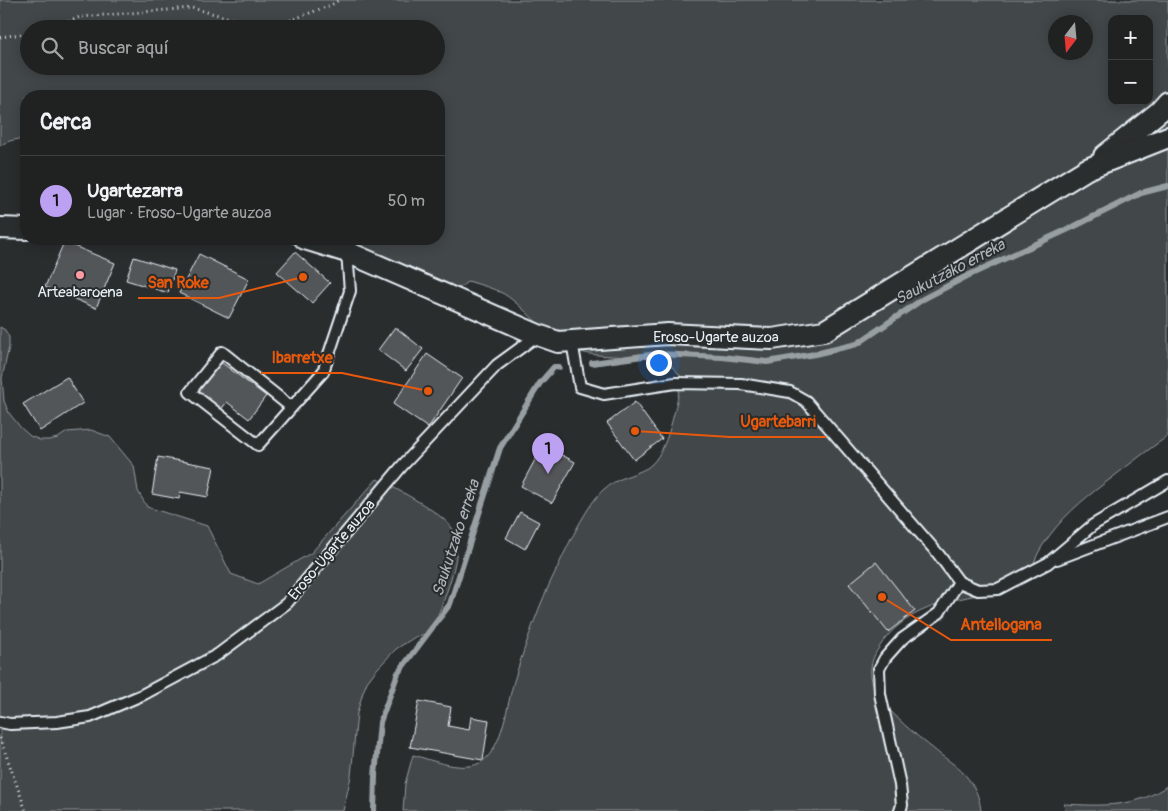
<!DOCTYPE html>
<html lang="es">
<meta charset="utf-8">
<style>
body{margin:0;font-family:Pangolin,sans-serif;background:#2d2f2f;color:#f1f3f6}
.controls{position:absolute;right:15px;top:15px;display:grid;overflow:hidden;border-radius:10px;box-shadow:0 2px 12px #0003}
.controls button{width:45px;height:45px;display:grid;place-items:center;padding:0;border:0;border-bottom:1px solid #3d3f40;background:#202222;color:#f1f3f6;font:25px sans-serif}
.compass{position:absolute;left:1048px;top:15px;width:45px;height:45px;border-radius:50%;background:#202222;box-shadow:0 2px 12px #0003;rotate:196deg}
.you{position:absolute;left:658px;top:362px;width:18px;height:18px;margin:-12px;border:4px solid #fff;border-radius:50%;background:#1a73e8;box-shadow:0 0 0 8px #1a73e833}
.badge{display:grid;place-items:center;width:32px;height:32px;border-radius:50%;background:#bca0f2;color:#111;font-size:16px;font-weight:700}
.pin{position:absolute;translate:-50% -41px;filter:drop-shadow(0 1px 2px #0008)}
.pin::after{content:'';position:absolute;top:26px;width:18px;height:15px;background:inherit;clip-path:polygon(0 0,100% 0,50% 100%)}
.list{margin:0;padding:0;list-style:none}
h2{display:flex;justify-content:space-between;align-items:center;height:65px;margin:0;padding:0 20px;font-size:21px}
h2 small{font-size:16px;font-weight:400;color:#a2a4a5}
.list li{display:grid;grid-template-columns:32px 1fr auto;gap:15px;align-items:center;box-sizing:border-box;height:90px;padding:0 20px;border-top:1px solid #3d3f40}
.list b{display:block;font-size:19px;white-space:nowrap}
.list p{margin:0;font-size:16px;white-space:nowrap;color:#a2a4a5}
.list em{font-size:16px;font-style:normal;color:#a2a4a5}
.icon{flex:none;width:28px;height:28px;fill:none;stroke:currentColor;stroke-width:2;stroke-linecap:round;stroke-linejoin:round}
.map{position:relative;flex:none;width:1168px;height:811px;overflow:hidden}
.search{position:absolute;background:#202222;box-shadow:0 2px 12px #0003;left:20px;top:20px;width:425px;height:55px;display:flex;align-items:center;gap:12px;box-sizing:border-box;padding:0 18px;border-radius:28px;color:#a2a4a5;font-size:19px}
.panel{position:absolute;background:#202222;box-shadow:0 2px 12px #0003;left:20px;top:90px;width:425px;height:155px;border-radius:20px}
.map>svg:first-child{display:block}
</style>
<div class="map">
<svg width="1168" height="811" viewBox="0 0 1168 811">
<rect width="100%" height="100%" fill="#2a2d2e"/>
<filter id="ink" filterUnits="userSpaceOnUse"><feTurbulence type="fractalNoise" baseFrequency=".02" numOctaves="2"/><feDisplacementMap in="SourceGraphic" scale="10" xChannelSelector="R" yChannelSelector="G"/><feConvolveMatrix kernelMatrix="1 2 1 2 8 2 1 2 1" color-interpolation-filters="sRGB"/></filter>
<g filter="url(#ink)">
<g fill="#424648" stroke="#959ca0" fill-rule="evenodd">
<path d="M0,0H1168V436C1149,449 1131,463 1113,477C1090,494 1068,511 1050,535C1045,542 1039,550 1036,558C1033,564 1031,573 1027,578C1020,587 1002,590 992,592C948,601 904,607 878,649C870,662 868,675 875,688C889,716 918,736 941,755C952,763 964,771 971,783C977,791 980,801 981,811H403L405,784L413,755C432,760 465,774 483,761C503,746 507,704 514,681C524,649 535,616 549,585C561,560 584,508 603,490C616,478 632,476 647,468C669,454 676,402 682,378C679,374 675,369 672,367C649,352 604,360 577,351C551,343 528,309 504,294C493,288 481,285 468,281L461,287L448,293L429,292L381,278L281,239H439V96H26V139C17,139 8,140 0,146ZM1112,19H1149V101H1112ZM1056,22H1086V52H1056ZM29,29H436V66H29Z"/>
<path d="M0,327L5,330L9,337V347L2,378L4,401L9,413L21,428L30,436L40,440H49L58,438L67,432L91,430L110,437L134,466L138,491L147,507L207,526L231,574L258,584L311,553L377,479C396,489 447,514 455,533C461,550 451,580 445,597C441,609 435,620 432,632L415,637L396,649L376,670L367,682L363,692L357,713L351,776L343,811H0Z"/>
<path d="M1168,785V811H1065L1064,804C1100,806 1138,808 1168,785Z"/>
</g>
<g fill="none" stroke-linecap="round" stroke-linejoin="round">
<g stroke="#989fa3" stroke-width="6">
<path d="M592,363L657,354L722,357L767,362L815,354L857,344L923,299L967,276L1075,226L1141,193L1168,186"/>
<path d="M374,811L375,776L380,722L398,673L450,604L500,448L540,383L554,367H559"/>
</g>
</g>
<g fill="#535759" stroke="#e8f1f8">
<path d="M64,242L115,263L96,308L45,287Z"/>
<path d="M295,252L330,283L312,303L277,272Z"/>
<path d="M199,254L249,279L229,318L179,293Z"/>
<path d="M134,257L175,270L168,293L126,280Z"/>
<path d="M395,327L423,349L406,371L378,350Z"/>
<path d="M427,354L462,378L428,428L393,404Z"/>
<path d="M218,360L266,396L249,419L227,402L219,412L194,393Z"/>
<path d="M67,377L83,403L40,431L23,404Z"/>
<path d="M635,402L662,439L634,460L607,423Z"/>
<path d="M543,445L575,462L552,503L521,486Z"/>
<path d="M158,457L214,467L208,497L180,492L179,499L152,494Z"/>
<path d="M520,512L539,522L525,549L506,538Z"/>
<path d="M876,562L915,611L888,632L849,584Z"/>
<path d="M419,701L451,707L448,726L469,730L471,717L489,720L483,760L410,747Z"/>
</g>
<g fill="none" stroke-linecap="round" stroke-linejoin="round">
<g stroke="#e8f1f8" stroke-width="14">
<g id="lane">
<path d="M572,342L580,387L604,394L675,383L741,384L790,392L806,401L939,555L959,582L939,613L902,639L885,658L879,669L880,694L900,785L902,805L900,811"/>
<path d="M291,407L222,352L190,392L258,445L323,372L350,291L347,252"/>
<path d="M1057,559L1168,517"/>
<path d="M959,582L978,590L998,589L1048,563L1093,525L1168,481"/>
<path d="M0,722L10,724L57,722L90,717L142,695L217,655L287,603L402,466L497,365L538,335"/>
</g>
</g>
<g stroke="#e8f1f8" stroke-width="24">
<g id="street">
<path d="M1104,156L1160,111L1168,102"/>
<path d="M0,228L26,229"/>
<path d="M305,239L347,252L538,335L558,342L668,334L772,339L824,331L1087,169L1168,137"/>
</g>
</g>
<g stroke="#e8f1f8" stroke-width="3" stroke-dasharray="1 4" stroke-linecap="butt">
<path d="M50,29L80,17L192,8L241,21L286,22L331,5L339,0"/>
<path d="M0,37L29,33"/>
<path d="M0,738L26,811"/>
</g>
<use href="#lane" stroke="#2a2d2e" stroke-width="10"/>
<use href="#street" stroke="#2a2d2e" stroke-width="20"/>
</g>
</g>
<circle fill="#ff9aa2" stroke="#2a2d2e" stroke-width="2" cx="80" cy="275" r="5"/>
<g text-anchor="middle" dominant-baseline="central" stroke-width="4" stroke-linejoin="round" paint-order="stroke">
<g font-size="15" fill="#e8f1f8" stroke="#2a2d2e">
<text x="80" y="292">Arteabaroena</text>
</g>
<g font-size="15" fill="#e8f1f8" stroke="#2a2d2e">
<text x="716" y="337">Eroso-Ugarte auzoa</text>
<text transform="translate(332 550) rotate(-50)">Eroso-Ugarte auzoa</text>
</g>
<g font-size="16" font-style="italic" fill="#acb3b9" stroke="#2a2d2e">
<text transform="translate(950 272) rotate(-28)">Saukutzako erreka</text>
<text transform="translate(456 538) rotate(-72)">Saukutzako erreka</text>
</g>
</g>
<path fill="none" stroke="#e8590c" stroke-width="2" d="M303 277L219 298H138M428 391L342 373H261M635 431L730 437H826M882 597L951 640H1052"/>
<g fill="#e8590c" stroke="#2a2d2e" stroke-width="2">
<circle cx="303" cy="277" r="5"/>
<circle cx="428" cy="391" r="5"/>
<circle cx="635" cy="431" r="5"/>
<circle cx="882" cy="597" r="5"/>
</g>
<g font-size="16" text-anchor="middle" font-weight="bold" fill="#e8590c" stroke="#2a2d2e" stroke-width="4" stroke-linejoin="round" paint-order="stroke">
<text x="178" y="288">San Roke</text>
<text x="302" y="363">Ibarretxe</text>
<text x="778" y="427">Ugartebarri</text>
<text x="1001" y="630">Antellogana</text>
</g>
</svg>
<div class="controls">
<button>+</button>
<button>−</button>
</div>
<svg class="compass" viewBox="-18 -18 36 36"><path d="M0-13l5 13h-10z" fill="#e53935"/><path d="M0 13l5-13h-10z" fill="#a2a4a5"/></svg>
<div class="you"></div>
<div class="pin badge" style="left:548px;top:474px">1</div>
<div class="search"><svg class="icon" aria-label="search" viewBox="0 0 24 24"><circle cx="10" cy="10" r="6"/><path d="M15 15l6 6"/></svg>Buscar aquí</div>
<section class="panel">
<h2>Cerca<small></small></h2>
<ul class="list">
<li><span class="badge">1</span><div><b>Ugartezarra</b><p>Lugar · Eroso-Ugarte auzoa</p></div><em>50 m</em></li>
</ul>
</section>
</div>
